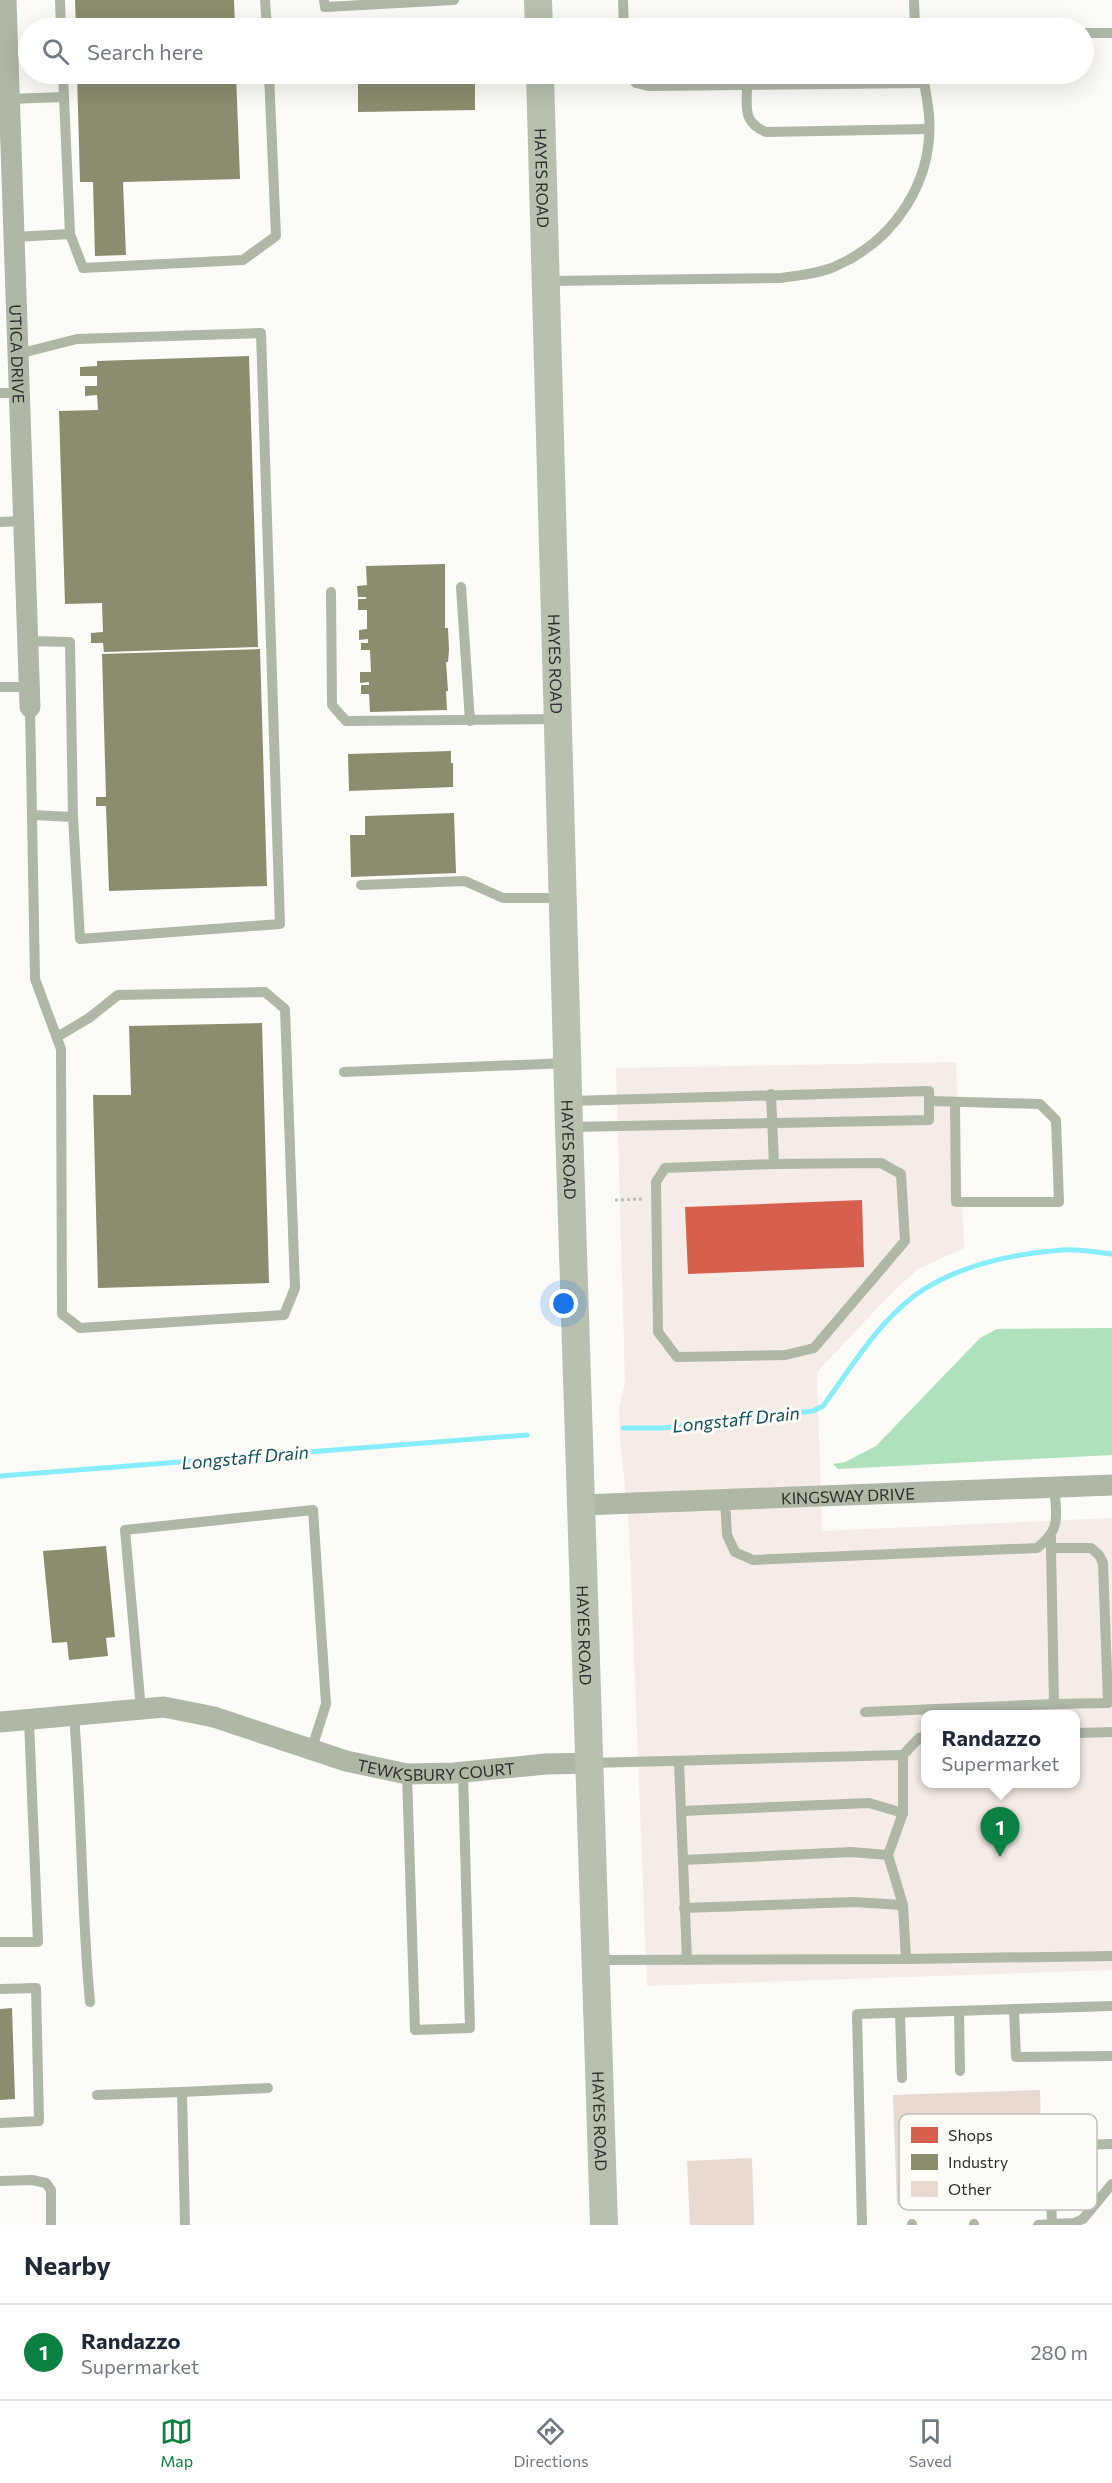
<!DOCTYPE html>
<style>
body{margin:0;font-family:Commissioner,sans-serif;background:#f6f6f7;color:#1f2937}
.you{position:absolute;left:564px;top:1304px;width:21px;height:21px;margin:-15px;border:4px solid #fff;border-radius:50%;background:#1a73e8;box-shadow:0 0 0 9px #1a73e833}
.badge{display:grid;place-items:center;width:39px;height:39px;border-radius:50%;background:#0b8043;color:#fff;font-size:20px;font-weight:700}
.pin{position:absolute;translate:-50% -50px;filter:drop-shadow(0 2px 3px #0008)}
.pin::after{content:'';position:absolute;top:32px;width:21px;height:18px;background:inherit;clip-path:polygon(0 0,100% 0,50% 100%)}
.popup{position:absolute;left:921px;top:1710px;width:159px;height:78px;box-sizing:border-box;display:grid;place-content:center;border-radius:12px;background:#fff;filter:drop-shadow(0 2px 4px #0005);font-size:20px;white-space:nowrap;color:#747a83}
.popup b{font-size:22px;color:#1f2937}
.popup::after{content:'';position:absolute;left:50%;top:100%;margin-left:-12px;border:12px solid transparent;border-top-color:#fff}
.list{margin:0;padding:0;list-style:none}
h2{display:flex;justify-content:space-between;align-items:center;height:78px;margin:0;padding:0 24px;font-size:26px}
h2 small{font-size:20px;font-weight:400;color:#747a83}
.list li{display:grid;grid-template-columns:39px 1fr auto;gap:18px;align-items:center;box-sizing:border-box;height:96px;padding:0 24px;border-top:2px solid #e0e1e3}
.list b{display:block;font-size:22px;white-space:nowrap}
.list p{margin:0;font-size:20px;white-space:nowrap;color:#747a83}
.list em{font-size:20px;font-style:normal;color:#747a83}
.icon{flex:none;width:33px;height:33px;fill:none;stroke:currentColor;stroke-width:2;stroke-linecap:round;stroke-linejoin:round}
.map{position:relative;flex:none;width:1112px;height:2225px;overflow:hidden}
.search{position:absolute;background:#fff;box-shadow:0 6px 24px #0002;left:18px;right:18px;top:18px;height:66px;display:flex;align-items:center;gap:15px;box-sizing:border-box;padding:0 21px;border-radius:33px;color:#747a83;font-size:22px}
.sheet{height:174px;background:#fff}
nav{display:flex;justify-content:space-around;align-items:center;box-sizing:border-box;height:84px;border-top:2px solid #e0e1e3;background:#fff;font-size:16px;color:#747a83}
nav a{display:grid;justify-items:center;gap:3px}
nav .on{color:#0b8043}
.map>svg:first-child{display:block}
</style>
<div class="map">
<svg width="1112" height="2225" viewBox="0 0 1112 2225">
<rect width="100%" height="100%" fill="#fcfbf8"/>
<path fill="#f5ece7" fill-rule="evenodd" d="M956,1062L964,1248L918,1269L889,1296L817,1372L822,1531L1112,1518V1970L647,1986L629,1529L620,1438L619,1408L625,1383L616,1068ZM925,1714H1075V1784H925Z"/>
<path fill="#b0e1bd" d="M1112,1328V1455L838,1469L833,1464L845,1462L876,1446L980,1338L997,1329Z"/>
<path fill="#d6604d" d="M862,1200L864,1267L688,1274L685,1207Z"/>
<g fill="#8c8c6e">
<path d="M75,0H234L235,28H76Z"/>
<path d="M77,74H236L240,179L123,182L126,255L95,256L93,182H80Z"/>
<path d="M358,74H469L470,76H475V110L358,112Z"/>
<path d="M249,356L258,647L104,652L103,643H91V633L103,632L102,603L65,604L59,411L98,410L97,395L85,396V386H97V376H80V367L97,366V361Z"/>
<path d="M445,564V628H448L449,650L448,662H446L448,691H446L447,710L370,712L369,694H361V685H369V682L360,683V672H371L370,650H361V643H368V639L359,640V630L367,629V610H358V599H366V597H358L357,586L367,585L366,566Z"/>
<path d="M260,649L267,886L109,891L106,806H96V797H106L102,654Z"/>
<path d="M451,751V763H453V787L349,791L348,754Z"/>
<path d="M454,813L456,873L351,877L350,835H365V816Z"/>
<path d="M262,1023L269,1283L98,1288L93,1095H131L129,1026Z"/>
<path d="M106,1546L115,1637L106,1638L108,1656L69,1660L67,1642L52,1643L43,1551Z"/>
<path d="M12,2008L15,2099L0,2100V2009Z"/>
</g>
<g fill="none" stroke-linecap="round" stroke-linejoin="round">
<g stroke="#86edf9" stroke-width="5">
<path d="M623,1428H663L813,1411L823,1406C851,1368 876,1325 914,1296C955,1266 1012,1254 1062,1250C1078,1249 1096,1252 1112,1254"/>
<path d="M0,1476L527,1435"/>
</g>
</g>
<g fill="#e8d9d1">
<path d="M1040,2090L1041,2135L1012,2136L1014,2201L897,2205L893,2095Z"/>
<path d="M752,2158L754,2225H690L687,2161Z"/>
</g>
<g fill="none" stroke-linecap="round" stroke-linejoin="round">
<path stroke="#b8bcb2" stroke-width="3" stroke-dasharray="3 3" stroke-linecap="butt" d="M615,1200L643,1199"/>
<g stroke="#afb7a6" stroke-width="10">
<path d="M60,0L61,28"/>
<path d="M265,0L267,28"/>
<path d="M324,0L325,7L454,0"/>
<path d="M623,0L624,28"/>
<path d="M914,0L915,28"/>
<path d="M1084,33H1112"/>
<path d="M63,74L70,234"/>
<path d="M628,74L636,83L648,86L924,83L922,74"/>
<path d="M747,85C747,107 742,122 766,132L929,129"/>
<path d="M9,99L64,97"/>
<path d="M14,237L70,234L83,268L243,260L276,236L269,74"/>
<path d="M546,281L781,278C799,275 819,274 836,266C895,240 934,181 929,115C928,104 926,93 924,83"/>
<path d="M18,354L77,339L261,333L280,924L80,939L73,817L32,815"/>
<path d="M0,393H19"/>
<path d="M0,522L24,521"/>
<path d="M461,587L470,721"/>
<path d="M331,592L332,705L346,721L556,719"/>
<path d="M28,641L70,642L73,817"/>
<path d="M0,687H29"/>
<path d="M30,707L35,979L61,1049L62,1314L80,1328L284,1315L295,1288L285,1009L265,992L118,995L89,1018L57,1037"/>
<path d="M361,885L465,881L503,898H562"/>
<path d="M344,1072L568,1063"/>
<path d="M771,1094L774,1164L881,1163L901,1174L905,1241L814,1348L785,1355L677,1357L658,1332L656,1182L665,1168L774,1164"/>
<path d="M569,1101L929,1091V1120L569,1127"/>
<path d="M929,1101L1040,1104L1056,1120L1059,1202H956L955,1102"/>
<path d="M725,1499L727,1535L735,1552L753,1560L1037,1548C1061,1530 1057,1515 1054,1487"/>
<path d="M1051,1538V1548L1054,1704L1108,1703L1103,1563L1099,1555L1091,1548H1051"/>
<path d="M141,1710L125,1530L313,1510L326,1704L312,1748"/>
<path d="M865,1712L1054,1704"/>
<path d="M74,1716C82,1811 81,1907 90,2002"/>
<path d="M1075,1733L1112,1732"/>
<path d="M903,1755L919,1738L925,1737"/>
<path d="M679,1762L687,1960"/>
<path d="M590,1763L903,1755V1813L888,1855L903,1905L906,1959L598,1960"/>
<path d="M407,1774L415,2030L470,2028L463,1773"/>
<path d="M681,1811L869,1803L903,1813"/>
<path d="M683,1860L851,1852L888,1855"/>
<path d="M684,1908L853,1902L903,1905"/>
<path d="M0,1942H38L29,1720"/>
<path d="M906,1959L1112,1956"/>
<path d="M0,1989L36,1988L39,2121L0,2123"/>
<path d="M1014,2009L1016,2057L1112,2056"/>
<path d="M959,2011L960,2071"/>
<path d="M900,2013L902,2078"/>
<path d="M182,2092L268,2088"/>
<path d="M97,2095L182,2092L185,2225"/>
<path d="M0,2181L32,2180L46,2183L51,2190V2225"/>
<path d="M912,2224V2225"/>
<path d="M974,2224V2225"/>
<path d="M1052,2224L1074,2223L1083,2219L1112,2184"/>
<path d="M862,2225L857,2014L1112,2006"/>
<path d="M1038,2225L1052,2224L1049,2146L1112,2144"/>
</g>
<g stroke="#afb7a6" stroke-width="21">
<path id="s1" d="M6,0L30,707"/>
<path id="s2" d="M582,1505L1112,1485"/>
<path id="s3" d="M0,1722L164,1707L214,1717L346,1761L407,1774L454,1773L546,1764L590,1763"/>
</g>
<g stroke="#b8c0af" stroke-width="28">
<path d="M538,0L539,28"/>
<path id="s4" d="M540,74L569,1127L604,2225"/>
</g>
</g>
<g text-anchor="middle" dominant-baseline="central" stroke-width="6" stroke-linejoin="round" paint-order="stroke">
<g font-size="16" fill="#2f2e2c" stroke="#fdfcf7">
<text stroke="none"><textPath href="#s4" startOffset="104">HAYES ROAD</textPath></text>
<text stroke="none"><textPath href="#s1" startOffset="354">UTICA DRIVE</textPath></text>
<text stroke="none"><textPath href="#s4" startOffset="590">HAYES ROAD</textPath></text>
<text stroke="none"><textPath href="#s4" startOffset="1076">HAYES ROAD</textPath></text>
<text stroke="none"><textPath href="#s2" startOffset="266">KINGSWAY DRIVE</textPath></text>
<text stroke="none"><textPath href="#s4" startOffset="1562">HAYES ROAD</textPath></text>
<text stroke="none"><textPath href="#s3" startOffset="446">TEWKSBURY COURT</textPath></text>
<text stroke="none"><textPath href="#s4" startOffset="2048">HAYES ROAD</textPath></text>
</g>
<g font-size="18" font-style="italic" fill="#13525a" stroke="#fdfcf7">
<text transform="translate(736 1419) rotate(-6)">Longstaff Drain</text>
<text transform="translate(245 1457) rotate(-5)">Longstaff Drain</text>
</g>
</g>
<rect x="899" y="2114" width="198" height="96" rx="9" fill="#fdfcf7" stroke="#bfbeba" stroke-width="1.5"/>
<rect x="911" y="2127" width="27" height="16" fill="#d6604d"/>
<rect x="911" y="2154" width="27" height="16" fill="#8c8c6e"/>
<rect x="911" y="2181" width="27" height="16" fill="#e8d9d1"/>
<g font-size="16" fill="#2f2e2c">
<text x="948" y="2141">Shops</text>
<text x="948" y="2168">Industry</text>
<text x="948" y="2195">Other</text>
</g>
</svg>
<div class="you"></div>
<div class="pin badge" style="left:1000px;top:1857px">1</div>
<div class="popup"><b>Randazzo</b>Supermarket</div>
<div class="search"><svg class="icon" aria-label="search" viewBox="0 0 24 24"><circle cx="10" cy="10" r="6"/><path d="M15 15l6 6"/></svg>Search here</div>
</div>
<section class="sheet">
<h2>Nearby<small></small></h2>
<ul class="list">
<li><span class="badge">1</span><div><b>Randazzo</b><p>Supermarket</p></div><em>280 m</em></li>
</ul>
</section>
<nav>
<a class="on"><svg class="icon" aria-label="map" viewBox="0 0 24 24"><path d="M3 6l6-2 6 2 6-2v14l-6 2-6-2-6 2zM9 4v14M15 6v14"/></svg>Map</a>
<a><svg class="icon" aria-label="directions" viewBox="0 0 24 24"><path d="M12 3l9 9-9 9-9-9zM9 14v-3h6M13 9l2 2-2 2"/></svg>Directions</a>
<a><svg class="icon" aria-label="saved" viewBox="0 0 24 24"><path d="M7 4h10v16l-5-4-5 4z"/></svg>Saved</a>
</nav>
